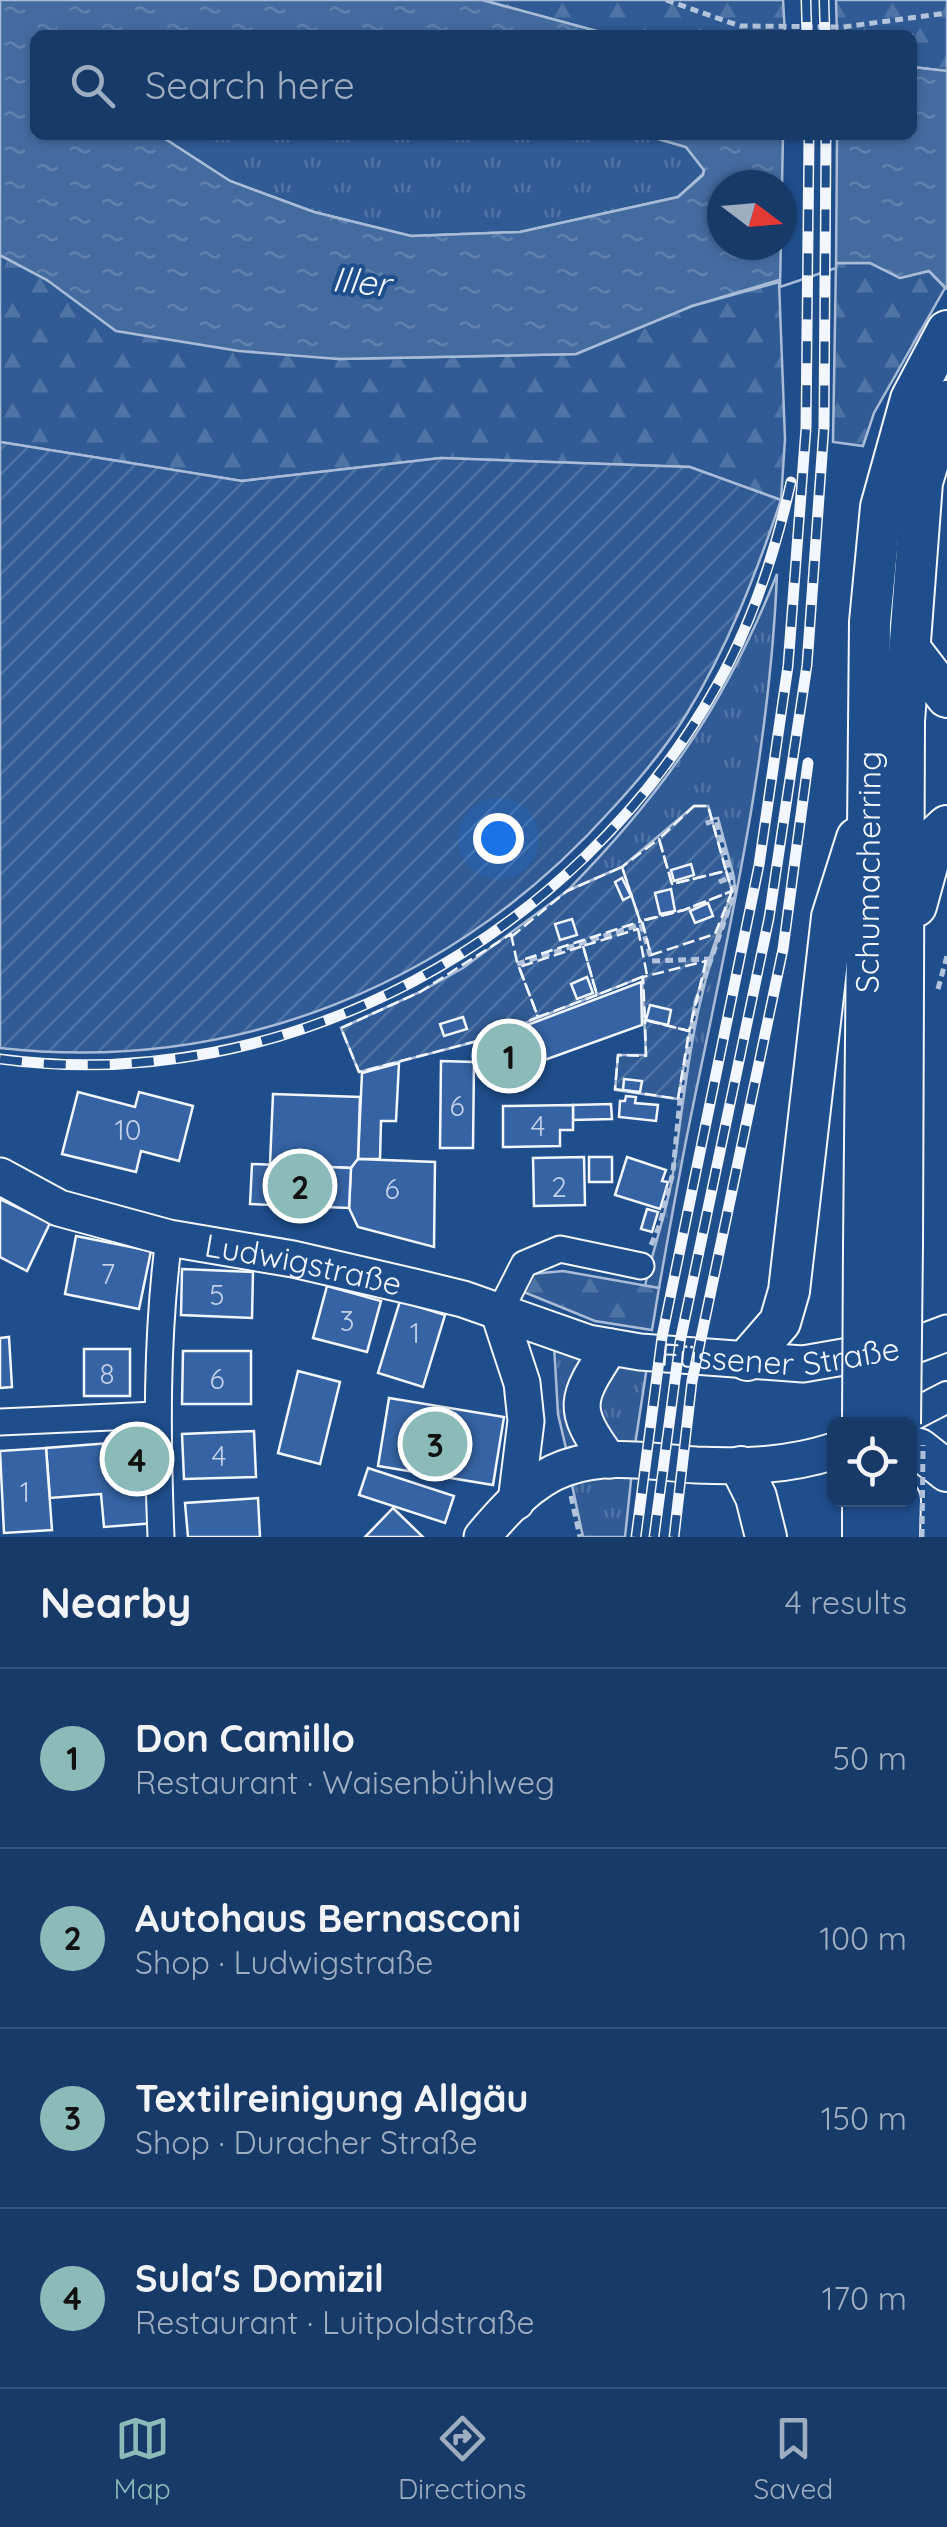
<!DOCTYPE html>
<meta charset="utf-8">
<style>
body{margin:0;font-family:Quicksand,sans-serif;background:#244571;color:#f1f3f6}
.controls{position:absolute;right:30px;bottom:30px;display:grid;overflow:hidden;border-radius:15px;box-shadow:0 2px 8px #0004}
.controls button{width:90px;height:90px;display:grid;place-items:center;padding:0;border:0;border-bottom:2px solid #36547d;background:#173a69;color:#f1f3f6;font:50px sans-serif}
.compass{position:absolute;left:707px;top:170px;width:90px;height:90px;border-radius:50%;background:#173a69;box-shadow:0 2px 8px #0004;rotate:106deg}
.you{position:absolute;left:498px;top:838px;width:35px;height:35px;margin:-25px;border:8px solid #fff;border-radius:50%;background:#1a73e8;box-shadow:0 0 0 15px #1a73e833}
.badge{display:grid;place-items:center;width:65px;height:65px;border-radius:50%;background:#8bbbb9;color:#111;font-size:32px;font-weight:700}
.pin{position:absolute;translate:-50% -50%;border:5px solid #fff;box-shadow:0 2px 10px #0006}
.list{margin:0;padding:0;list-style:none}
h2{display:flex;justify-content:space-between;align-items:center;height:130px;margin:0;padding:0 40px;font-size:42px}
h2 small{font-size:32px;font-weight:400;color:#9eadc0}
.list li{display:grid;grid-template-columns:65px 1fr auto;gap:30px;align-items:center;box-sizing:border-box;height:180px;padding:0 40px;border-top:2px solid #36547d}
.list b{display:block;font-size:38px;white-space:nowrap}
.list p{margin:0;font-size:32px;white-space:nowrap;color:#9eadc0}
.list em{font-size:32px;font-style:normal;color:#9eadc0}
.icon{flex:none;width:55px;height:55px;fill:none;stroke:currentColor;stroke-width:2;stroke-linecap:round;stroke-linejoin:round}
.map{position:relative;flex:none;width:947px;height:1537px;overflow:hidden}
.search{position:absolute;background:#173a69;box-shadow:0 2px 8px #0004;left:30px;right:30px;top:30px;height:110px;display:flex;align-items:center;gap:25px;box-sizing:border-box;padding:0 35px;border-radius:15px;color:#9eadc0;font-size:38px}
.sheet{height:850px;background:#173a69}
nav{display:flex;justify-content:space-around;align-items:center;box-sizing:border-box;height:140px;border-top:2px solid #36547d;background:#173a69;font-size:28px;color:#9eadc0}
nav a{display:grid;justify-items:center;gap:5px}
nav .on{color:#8bbbb9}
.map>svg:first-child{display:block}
</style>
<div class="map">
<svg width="947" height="1537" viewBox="0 0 947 1537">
<defs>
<pattern id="grass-tufts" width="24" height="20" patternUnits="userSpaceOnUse" patternTransform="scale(2.5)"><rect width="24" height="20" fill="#305b95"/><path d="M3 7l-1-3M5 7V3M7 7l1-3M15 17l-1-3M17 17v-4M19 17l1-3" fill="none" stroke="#4e73a5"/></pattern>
<pattern id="forest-firs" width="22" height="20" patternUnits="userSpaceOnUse" patternTransform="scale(2.5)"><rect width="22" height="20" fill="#305b95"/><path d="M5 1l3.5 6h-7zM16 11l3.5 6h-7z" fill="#4e73a5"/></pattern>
<pattern id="garden-furrows" width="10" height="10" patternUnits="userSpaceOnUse" patternTransform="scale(2.5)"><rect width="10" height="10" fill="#305b95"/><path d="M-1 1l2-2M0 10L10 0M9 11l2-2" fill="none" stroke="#4e73a5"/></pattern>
<pattern id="water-ripples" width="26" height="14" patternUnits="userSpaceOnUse" patternTransform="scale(2.5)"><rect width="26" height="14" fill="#446ba0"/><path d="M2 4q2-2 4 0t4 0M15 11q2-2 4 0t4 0" fill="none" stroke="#5f81ae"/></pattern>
</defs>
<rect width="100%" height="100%" fill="#1f4e8c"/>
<g fill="url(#grass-tufts)" stroke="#a8bbd7" stroke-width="2.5">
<path d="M159,135H645L686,147L704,170L703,174L678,197L520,232L411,236L314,212L230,181Z"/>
<path d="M777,574C770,752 730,927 694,1101C681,1163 670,1226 659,1288L645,1286C653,1248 667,1212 673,1173C688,1072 693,992 735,895L734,877L718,818L712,819L708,806L694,807L622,867L567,891C665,791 725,705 777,574Z"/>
<path d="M554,1345L582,1354L594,1451L568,1457L558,1414Z"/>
<path d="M619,1357L648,1360L635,1445L611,1444L595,1424L598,1384Z"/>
<path d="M632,1471L625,1537H583L571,1480Z"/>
</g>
<g fill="url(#forest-firs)" stroke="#a8bbd7" stroke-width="2.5">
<path d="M482,0H783L785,35H611Z"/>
<path d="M836,0H947V71L912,67V35H837Z"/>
<path d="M0,255L47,280L338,359L576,354L692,306L779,282L785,439L781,500L690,467L441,458L242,481L0,442Z"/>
<path d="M836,263H870L900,278L929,271L945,288L874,413L863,446L833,442Z"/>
<path d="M563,1271L659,1288L652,1330L595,1321L514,1288L521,1275Z"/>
</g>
<g fill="url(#garden-furrows)" stroke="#a8bbd7" stroke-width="2.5">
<path d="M0,442L242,481L441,458L690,467L781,500C756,574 728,647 686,715C665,749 638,781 611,810C454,985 236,1074 0,1048Z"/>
<path d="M694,806H708L732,891L695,1002L678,1099L615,1090L618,1055H646L642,977L482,1040L359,1072L341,1028L420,992L463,968L567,891L622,867Z"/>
</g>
<path fill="url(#water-ripples)" stroke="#a8bbd7" stroke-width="2.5" fill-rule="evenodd" d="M0,0H482L611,35H35V135H159L230,181L314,212L411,236L520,232L678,197L703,175L704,170L686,147L645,135H912V67L947,71V289L929,271L900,278L870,263H836L692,306L576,354L338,359L239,351L116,331L47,280L0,255ZM722,185H782V245H722Z"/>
<path fill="#1f4e8c" stroke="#a8bbd7" stroke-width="2.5" d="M783,135H837L836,268L780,287Z"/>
<g fill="#3563a3" stroke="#f2f6ff" stroke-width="2.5">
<path d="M691,864L694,875L674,881L671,870Z"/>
<path d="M622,878L631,896L623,900L615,882Z"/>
<path d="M671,889L675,911L660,914L655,893Z"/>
<path d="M708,903L713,916L695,923L690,911Z"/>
<path d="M572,919L577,935L560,940L555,924Z"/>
<path d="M587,977L593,993L577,999L571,984Z"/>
<path d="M641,982L642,1025L489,1080L493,1038Z"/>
<path d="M650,1005L671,1010L668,1025L646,1020Z"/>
<path d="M463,1017L467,1029L444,1036L440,1024Z"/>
<path d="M441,1061L474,1062L473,1148H440Z"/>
<path d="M399,1063L396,1121H381L380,1159H358L362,1073Z"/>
<path d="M624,1079L642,1081L640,1092L623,1090Z"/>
<path d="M78,1092L135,1107L139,1092L193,1106L179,1161L141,1151L136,1172L62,1154Z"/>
<path d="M273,1094L360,1097L358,1159L351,1168L270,1164Z"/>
<path d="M626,1096L636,1097L635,1103L658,1105L656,1121L619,1117L620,1101H625Z"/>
<path d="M611,1104L612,1119L573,1120V1105Z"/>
<path d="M573,1105V1130H560V1146L503,1147V1106Z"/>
<path d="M584,1157L585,1205L534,1206L533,1158Z"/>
<rect x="589" y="1157" width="23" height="25"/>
<path d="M627,1157L666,1170L662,1181L668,1182L660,1209L615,1195Z"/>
<path d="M358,1159L435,1162L434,1247L358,1227L349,1208L351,1168Z"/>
<path d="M252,1164L351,1168L349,1208L250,1204Z"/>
<path d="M0,1199L50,1223L27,1271L0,1257Z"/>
<path d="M647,1209L658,1212L652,1232L641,1229Z"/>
<path d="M76,1236L151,1251L139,1309L65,1294Z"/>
<path d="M182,1269L253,1272L252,1318L181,1315Z"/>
<path d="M327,1286L381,1301L367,1352L313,1338Z"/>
<path d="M400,1301L445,1315L423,1387L378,1373Z"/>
<path d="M9,1337L12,1387L0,1388V1338Z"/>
<rect x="84" y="1349" width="46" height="47"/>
<path d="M183,1351H251V1404H182Z"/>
<path d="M298,1371L340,1382L320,1464L278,1453Z"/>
<path d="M389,1398L504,1417L493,1485L378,1466Z"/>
<path d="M254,1431L256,1477L184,1479L182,1434Z"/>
<path d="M149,1440L155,1523L104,1527L101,1494L50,1498L46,1448Z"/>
<path d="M46,1448L52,1530L4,1533L0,1451Z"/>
<path d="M368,1468L454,1496L445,1523L359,1495Z"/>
<path d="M258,1498L260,1537H188L185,1503Z"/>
<path d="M393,1508L423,1537H365Z"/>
</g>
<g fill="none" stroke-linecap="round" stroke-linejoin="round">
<g stroke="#f2f6ff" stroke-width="29">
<g id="minor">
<path d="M499,1313L524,1264L560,1249L641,1266"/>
<path d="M0,1422L156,1415"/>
<path d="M161,1537C157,1436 156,1338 169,1238"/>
</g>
</g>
<g stroke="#f2f6ff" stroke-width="34">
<path id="tertiary" d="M895,1424L947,1397"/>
</g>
<g stroke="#f2f6ff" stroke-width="39">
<g id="secondary">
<path id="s1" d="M0,1176L59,1208L169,1238L293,1259L414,1287L463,1299L588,1343L640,1352L803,1364L918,1344L947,1333"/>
<path d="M499,1313L522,1383L526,1421L516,1502"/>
<path d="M609,1460C570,1408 576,1399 610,1347"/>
<path d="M482,1537C504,1511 531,1480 565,1468C608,1453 652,1462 696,1465C744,1467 788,1466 834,1451"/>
</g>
</g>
<g stroke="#f2f6ff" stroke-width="44">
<g id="primary">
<path d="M910,649L947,697"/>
<path d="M916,906L935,837L947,826"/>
<path d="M902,1244L904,721L922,482L947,401"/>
<path id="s2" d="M864,1247L870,622L881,507L911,399L947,331"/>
<path d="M747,1360L780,1322L789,1291L832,917L857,838"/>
<path d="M910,1447L919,1449L947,1471"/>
<path d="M741,1467L756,1497L766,1537"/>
<path d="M863,1537V1500"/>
<path d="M899,1537L900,1500"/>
</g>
</g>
<g stroke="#b3c4dc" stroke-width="5" stroke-dasharray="8 5" stroke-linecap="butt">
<path d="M666,0L740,26L843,27L947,13"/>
<path d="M719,882L732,877"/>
<path d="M517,964L641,924L652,961L709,959"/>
<path d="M938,989L947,956"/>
<path d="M651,1245L660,1224L673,1172L680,1099L696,1002L735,891L716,820L704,824"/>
<path d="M571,1496L580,1537"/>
</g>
<use href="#minor" stroke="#1f4e8c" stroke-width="25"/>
<use href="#tertiary" stroke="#1f4e8c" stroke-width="30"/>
<use href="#secondary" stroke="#1f4e8c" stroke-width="35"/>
<use href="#primary" stroke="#1f4e8c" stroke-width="40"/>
<g stroke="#f2f6ff" stroke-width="11">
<g id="rail">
<path d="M806,0L807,35"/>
<path d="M824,0L825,35"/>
<path d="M0,1059C286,1098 577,937 716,687C752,624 775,553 791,482"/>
<path d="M636,1537L662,1337L759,865L788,666L806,428L809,135"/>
<path d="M654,1537L680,1342L769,918L807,665L824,427L826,135"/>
<path d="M674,1537L692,1381L783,949L808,763"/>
</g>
</g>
<use href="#rail" stroke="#1f4e8c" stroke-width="8" stroke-dasharray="22" stroke-linecap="butt"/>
<g stroke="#f2f6ff" stroke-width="44" stroke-linecap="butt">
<g id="primary-bridge">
<path d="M863,1424L864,1247"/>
<path d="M900,1424L902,1244"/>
</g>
</g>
<path stroke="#b3c4dc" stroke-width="5" stroke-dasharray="8 5" stroke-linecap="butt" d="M922,1537L923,1445"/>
<use href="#primary-bridge" stroke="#1f4e8c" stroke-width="40"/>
<g stroke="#f2f6ff" stroke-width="2.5" stroke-dasharray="12 5" stroke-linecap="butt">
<path d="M694,806H708L726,871L672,884L659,839Z"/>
<path d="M659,839L672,884L726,871L732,891L684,910L640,921L622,867Z"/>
<path d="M732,891L715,934L651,955L642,921L684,910Z"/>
<path d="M638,929L647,975L597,995L583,946Z"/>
<path d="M511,934L517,962L538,1017L481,1040L359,1072L341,1028L420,992Z"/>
<path d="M511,937L567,891L622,867L640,921"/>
<path d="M583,946L597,995L538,1017L519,967Z"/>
<path d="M525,959L642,921"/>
<path d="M706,961L689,1031L645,1020L643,977Z"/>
<path d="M645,1020L689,1031L678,1099L615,1089L618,1055L646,1056Z"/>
</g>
</g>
<g text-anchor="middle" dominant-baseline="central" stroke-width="8" stroke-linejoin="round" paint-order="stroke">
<g font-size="28" fill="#c3d1e8">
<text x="457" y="1105">6</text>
<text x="538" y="1125">4</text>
<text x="128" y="1129">10</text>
<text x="559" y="1186">2</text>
<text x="392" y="1188">6</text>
<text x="108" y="1273">7</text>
<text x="217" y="1294">5</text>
<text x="347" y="1320">3</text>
<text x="415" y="1332">1</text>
<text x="107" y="1373">8</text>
<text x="217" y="1378">6</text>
<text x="219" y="1455">4</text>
<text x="25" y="1491">1</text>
</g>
<g font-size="32" fill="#f2f6ff" stroke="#1f4e8c">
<text stroke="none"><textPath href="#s2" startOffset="375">Schumacherring</textPath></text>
<text stroke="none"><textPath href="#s1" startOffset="318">Ludwigstraße</textPath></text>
<text stroke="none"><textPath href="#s1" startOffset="808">Füssener Straße</textPath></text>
</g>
<g font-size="35" font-style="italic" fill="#f2f6ff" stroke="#1f4e8c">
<text transform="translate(361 281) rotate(6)">Iller</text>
</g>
</g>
</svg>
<div class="controls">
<button><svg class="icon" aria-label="locate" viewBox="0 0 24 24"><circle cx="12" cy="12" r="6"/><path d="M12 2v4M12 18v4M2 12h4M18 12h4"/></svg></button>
</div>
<svg class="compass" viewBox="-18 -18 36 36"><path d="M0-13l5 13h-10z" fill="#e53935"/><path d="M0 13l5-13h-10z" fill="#9eadc0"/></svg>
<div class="you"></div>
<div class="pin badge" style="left:509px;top:1056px">1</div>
<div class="pin badge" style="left:300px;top:1186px">2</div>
<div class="pin badge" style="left:435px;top:1444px">3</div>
<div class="pin badge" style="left:137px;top:1459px">4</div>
<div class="search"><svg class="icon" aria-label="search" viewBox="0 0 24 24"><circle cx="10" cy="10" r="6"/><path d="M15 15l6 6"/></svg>Search here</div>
</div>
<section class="sheet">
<h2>Nearby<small>4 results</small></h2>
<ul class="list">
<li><span class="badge">1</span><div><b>Don Camillo</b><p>Restaurant · Waisenbühlweg</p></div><em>50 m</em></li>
<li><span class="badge">2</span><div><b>Autohaus Bernasconi</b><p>Shop · Ludwigstraße</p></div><em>100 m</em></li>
<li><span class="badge">3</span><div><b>Textilreinigung Allgäu</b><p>Shop · Duracher Straße</p></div><em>150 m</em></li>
<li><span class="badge">4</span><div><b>Sula's Domizil</b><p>Restaurant · Luitpoldstraße</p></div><em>170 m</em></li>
</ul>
</section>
<nav>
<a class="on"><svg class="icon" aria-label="map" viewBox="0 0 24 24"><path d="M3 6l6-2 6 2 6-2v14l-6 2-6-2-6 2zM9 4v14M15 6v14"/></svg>Map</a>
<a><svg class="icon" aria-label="directions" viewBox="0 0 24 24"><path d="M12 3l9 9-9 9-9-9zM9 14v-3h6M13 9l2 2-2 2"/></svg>Directions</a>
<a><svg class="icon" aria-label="saved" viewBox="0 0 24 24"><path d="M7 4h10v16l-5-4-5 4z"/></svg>Saved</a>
</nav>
